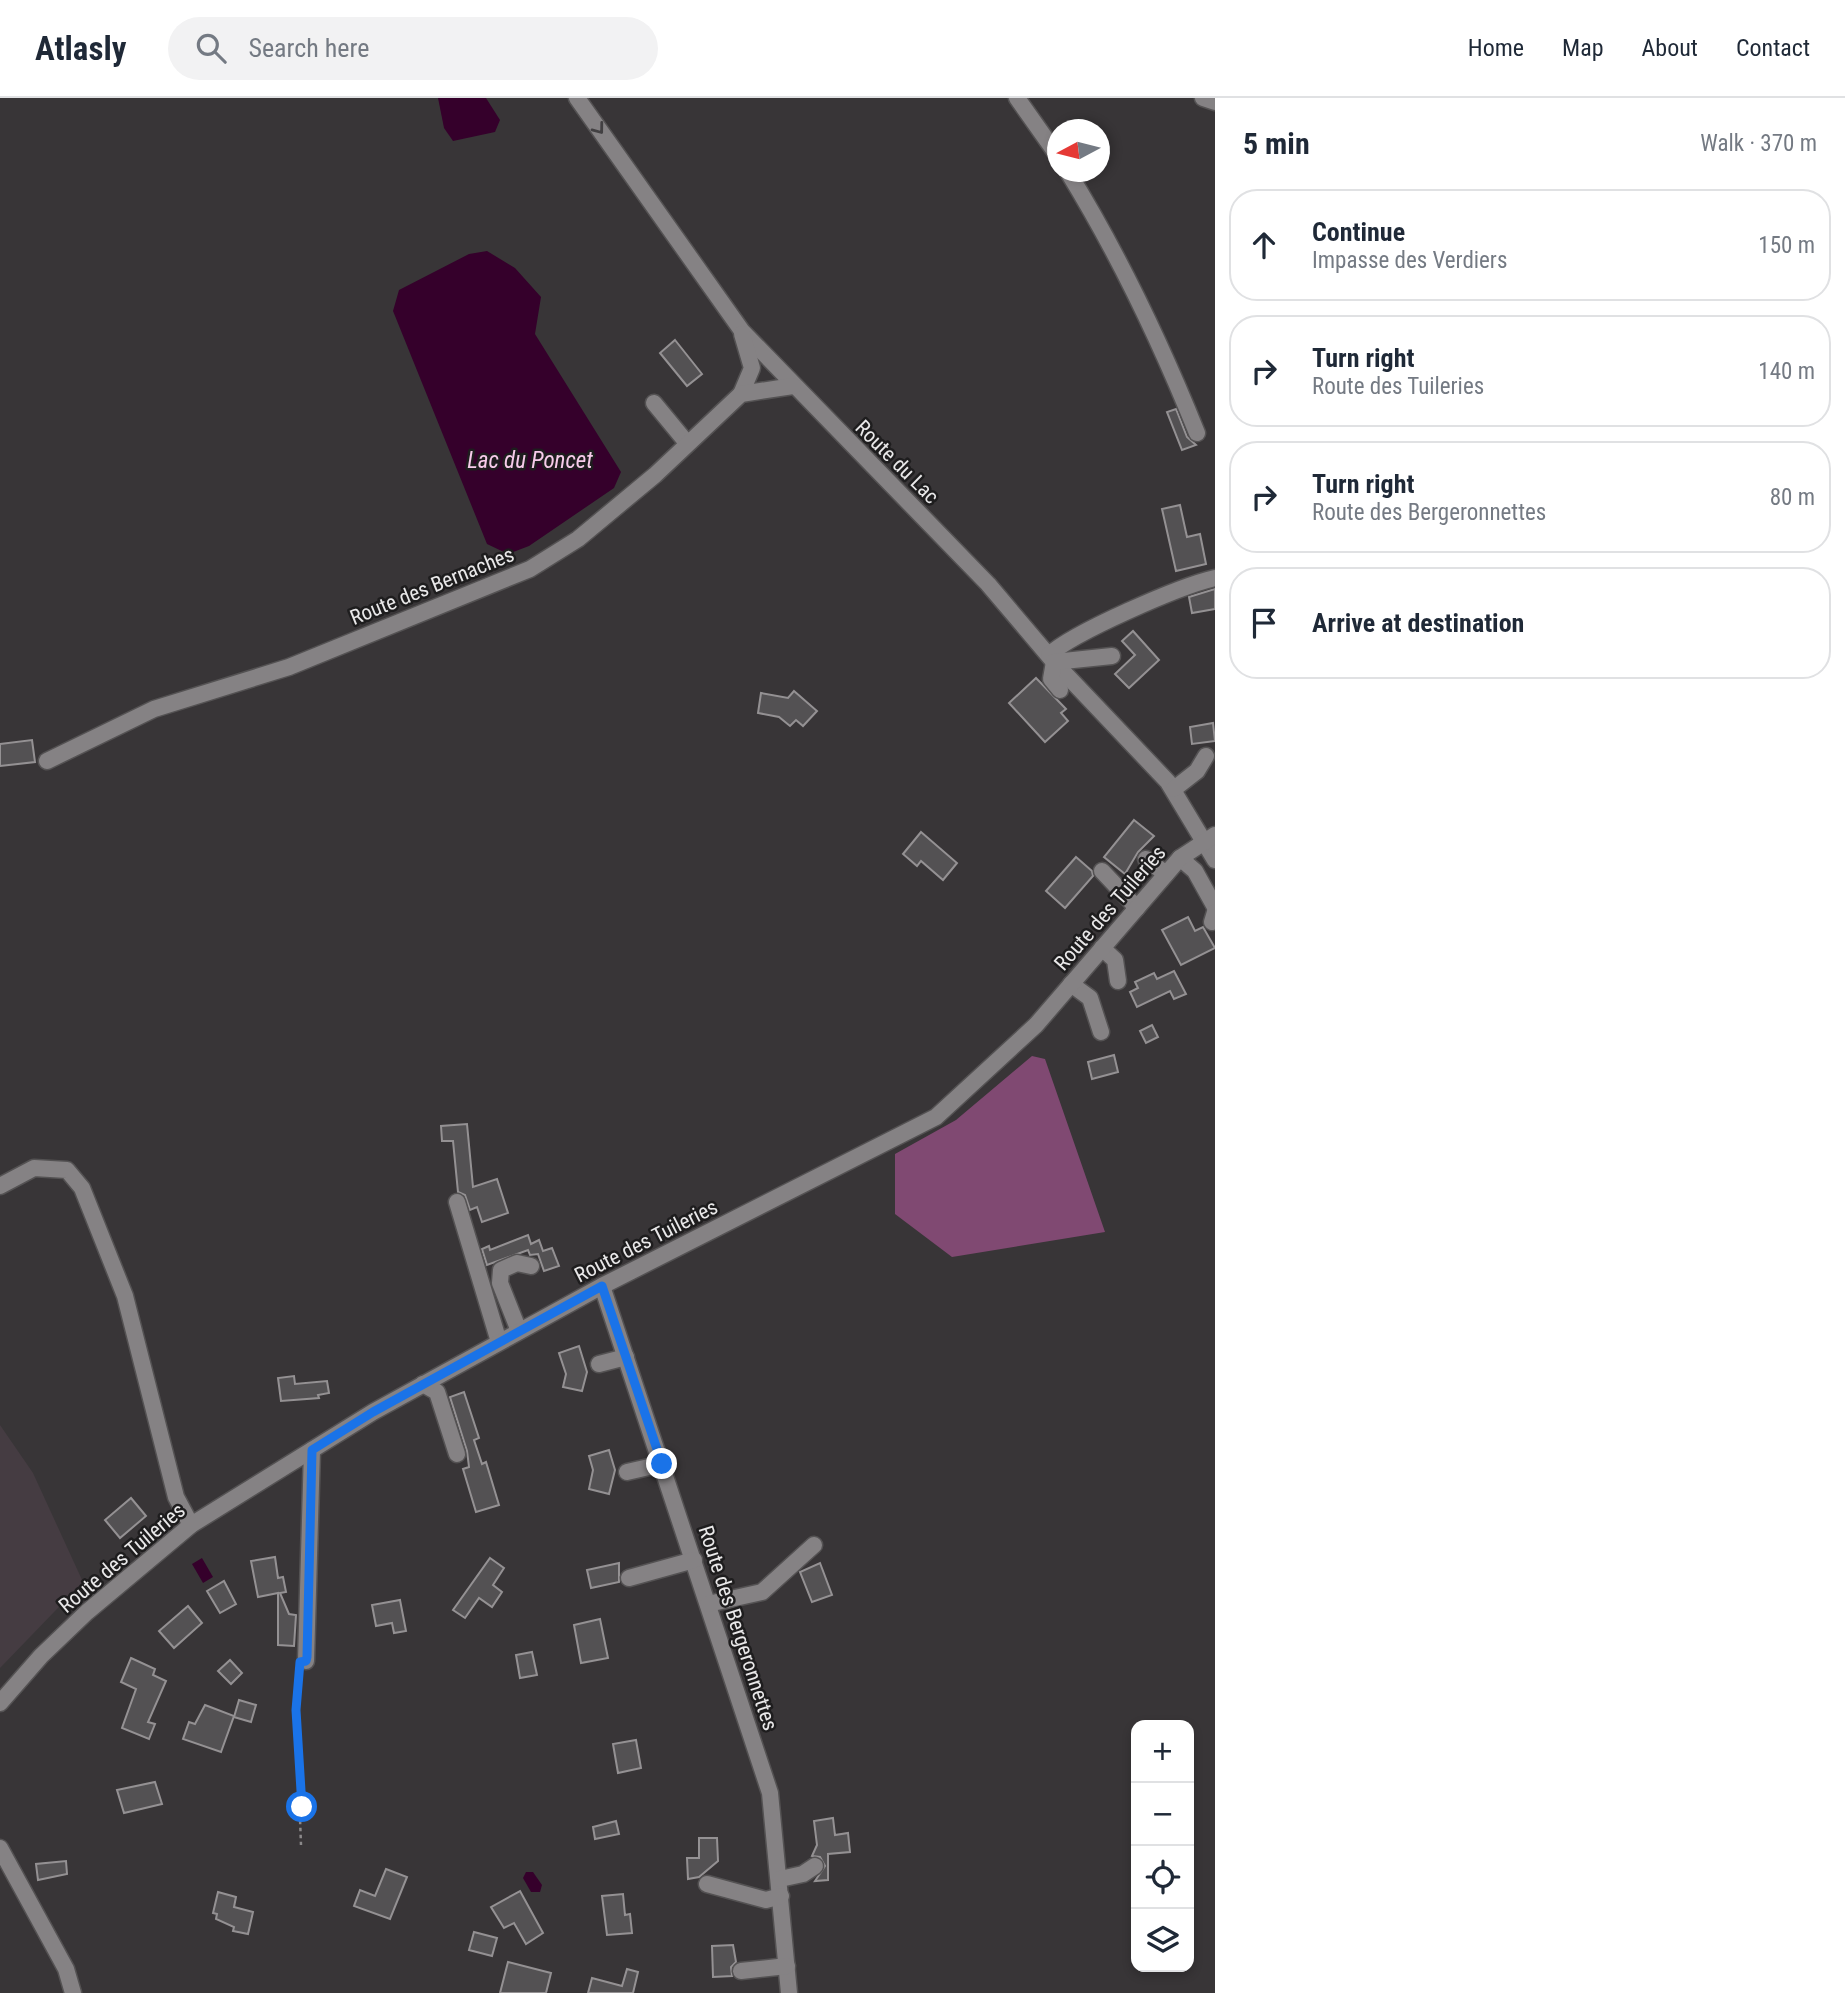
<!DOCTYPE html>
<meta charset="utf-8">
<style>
body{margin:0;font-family:"Roboto Condensed",sans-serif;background:#f2f2f3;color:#1f2937}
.controls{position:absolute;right:21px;bottom:21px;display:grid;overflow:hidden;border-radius:14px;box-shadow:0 4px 10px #0003}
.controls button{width:63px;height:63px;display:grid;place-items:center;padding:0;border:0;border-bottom:2px solid #e0e1e3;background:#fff;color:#1f2937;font:35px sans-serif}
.compass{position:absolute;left:1047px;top:21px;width:63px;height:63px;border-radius:50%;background:#fff;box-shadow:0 4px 10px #0003;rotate:263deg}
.stop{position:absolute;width:21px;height:21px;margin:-16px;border:5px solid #1a73e8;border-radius:50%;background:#fff}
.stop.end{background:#1a73e8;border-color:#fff;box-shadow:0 2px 7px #0008}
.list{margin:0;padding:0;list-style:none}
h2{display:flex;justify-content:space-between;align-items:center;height:91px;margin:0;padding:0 28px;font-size:30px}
h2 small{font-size:23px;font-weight:400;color:#747a83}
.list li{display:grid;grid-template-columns:46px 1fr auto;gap:21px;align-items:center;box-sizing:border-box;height:112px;margin:0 14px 14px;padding:0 14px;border:2px solid #e0e1e3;border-radius:28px}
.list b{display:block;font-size:26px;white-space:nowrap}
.list p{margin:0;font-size:23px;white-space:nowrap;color:#747a83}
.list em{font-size:23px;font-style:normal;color:#747a83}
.icon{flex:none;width:38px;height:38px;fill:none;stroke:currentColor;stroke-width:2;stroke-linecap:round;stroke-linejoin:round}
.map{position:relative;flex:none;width:1215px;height:1895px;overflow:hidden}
header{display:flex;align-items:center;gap:42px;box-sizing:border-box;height:98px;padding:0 35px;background:#fff;border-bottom:2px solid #e0e1e3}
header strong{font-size:33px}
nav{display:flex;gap:38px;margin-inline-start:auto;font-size:24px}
.search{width:490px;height:63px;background:#f2f2f3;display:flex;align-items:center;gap:18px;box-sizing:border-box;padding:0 24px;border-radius:38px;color:#747a83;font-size:26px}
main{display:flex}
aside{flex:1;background:#fff}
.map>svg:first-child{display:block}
</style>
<header>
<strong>Atlasly</strong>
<div class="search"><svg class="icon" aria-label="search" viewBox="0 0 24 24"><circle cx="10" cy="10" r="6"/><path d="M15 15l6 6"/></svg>Search here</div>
<nav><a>Home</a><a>Map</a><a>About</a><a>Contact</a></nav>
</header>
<main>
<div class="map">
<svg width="1215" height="1895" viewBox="0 0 1215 1895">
<rect width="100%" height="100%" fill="#383537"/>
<path fill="#453c42" d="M0,1327L33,1375L83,1484L0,1570Z"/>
<path fill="#804972" d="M1032,958L1045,961L1105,1134L952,1159L895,1116V1056L956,1022Z"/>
<g fill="#35002b">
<path d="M438,0H486L500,22L495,34L453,43L444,30Z"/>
<path d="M487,153L515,170L541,199L535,236L621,374L614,390L529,448L508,456L487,446L393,213L399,192L469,156Z"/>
<path d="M202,1460L213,1479L203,1485L192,1466Z"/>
<path d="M526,1774H533L542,1787L540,1794H531L523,1780Z"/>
</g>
<g fill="#535153" stroke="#949193" stroke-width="2">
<path d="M675,242L702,276L687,288L660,255Z"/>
<path d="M1176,311L1187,339L1196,347L1182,352L1167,314Z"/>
<path d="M1180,407L1187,439L1200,436L1206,466L1176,473L1162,411Z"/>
<path d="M1215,491V511L1192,515L1189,499Z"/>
<path d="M1133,533L1159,562L1129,590L1115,576L1135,557L1122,543Z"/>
<path d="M1036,580L1066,611L1061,615L1068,623L1045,644L1009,605Z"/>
<path d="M794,593L817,613L803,628L796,622L790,628L779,619L758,615L761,595L788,600Z"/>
<path d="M1213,625L1215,643L1192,646L1190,629Z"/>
<path d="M32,642L35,664L0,668V646Z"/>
<path d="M1134,722L1154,738L1138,754L1125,776L1104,759Z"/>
<path d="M921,734L957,765L943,782L921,763L917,768L903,756Z"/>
<path d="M1076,759L1092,773L1093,778L1065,810L1046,793Z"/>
<path d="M1188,819L1195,833L1203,829L1215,850L1181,867L1162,832Z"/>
<path d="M1174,873L1186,896L1174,901L1170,893L1137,909L1130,894L1138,890L1135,884L1154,875L1157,881Z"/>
<path d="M1152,927L1158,939L1146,945L1140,933Z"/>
<path d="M1114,957L1118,974L1092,981L1088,964Z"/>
<path d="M467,1026L473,1089L497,1081L508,1115L482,1124L477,1109L470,1112L465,1097L458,1094L453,1043H442L441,1028Z"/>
<path d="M528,1137L531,1146L539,1142L543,1153L552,1150L559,1168L544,1173L538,1156L530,1157L528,1152L487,1167L482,1151L489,1148L490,1152Z"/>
<path d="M579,1248L587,1274L582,1293L563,1289L566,1276L559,1255Z"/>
<path d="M294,1278L295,1286L327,1283L329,1295L318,1297L319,1300L281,1303L278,1280Z"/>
<path d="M464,1294L479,1340L474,1342L482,1366L486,1364L499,1407L476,1414L463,1371L469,1369L467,1353L450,1299Z"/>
<path d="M609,1352L615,1372L609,1396L589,1391L593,1372L589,1358Z"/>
<path d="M131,1400L146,1418L120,1440L105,1422Z"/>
<path d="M275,1459L278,1480L283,1479L286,1494L280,1495L289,1516L296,1517L294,1548L278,1547V1495L258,1499L251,1463Z"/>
<path d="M490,1460L504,1470L493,1487L502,1494L492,1509L479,1500L465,1520L453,1512Z"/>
<path d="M619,1465V1484L591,1490L587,1472Z"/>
<path d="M820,1465L832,1497L812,1504L800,1474Z"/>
<path d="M224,1483L236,1506L220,1515L207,1493Z"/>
<path d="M400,1502L406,1533L394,1535L392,1525L376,1528L372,1507Z"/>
<path d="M188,1508L202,1525L174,1550L159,1533Z"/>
<path d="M600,1521L608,1560L581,1565L574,1527Z"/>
<path d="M532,1554L537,1577L520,1580L516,1557Z"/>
<path d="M131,1560L155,1571L153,1577L166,1583L148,1624L155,1626L149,1641L122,1630L136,1591L121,1584Z"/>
<path d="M230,1562L242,1575L231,1586L218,1573Z"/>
<path d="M239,1602L256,1607L251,1624L234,1619Z"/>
<path d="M205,1607L234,1618L221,1654L183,1641L189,1624L195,1626Z"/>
<path d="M636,1642L641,1670L618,1675L613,1646Z"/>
<path d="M155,1684L162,1706L124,1715L117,1692Z"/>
<path d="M833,1720L835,1737L848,1735L850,1754L828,1756V1782L815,1783L825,1768L820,1759L812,1758L817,1747L814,1723Z"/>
<path d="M616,1723L619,1736L595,1741L593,1729Z"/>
<path d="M699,1740H717L718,1763L699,1779L688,1781L687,1760H699Z"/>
<path d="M66,1763L67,1776L38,1782L36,1766Z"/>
<path d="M386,1771L407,1779L390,1821L354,1808L360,1792L375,1798Z"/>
<path d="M520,1793L543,1835L526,1846L514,1825L504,1830L491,1809Z"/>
<path d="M218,1794L236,1799L234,1809L253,1814L248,1836L233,1833L234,1829L216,1821L217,1816L213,1815Z"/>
<path d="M623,1796L625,1817L630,1816L632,1835L607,1837L602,1798Z"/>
<path d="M474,1834L497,1840L492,1858L469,1852Z"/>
<path d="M733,1847L736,1864L731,1869L732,1878L713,1879L712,1848Z"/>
<path d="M508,1864L551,1875L546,1895H500Z"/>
<path d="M627,1871L638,1874L633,1895H588L592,1880L622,1888Z"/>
</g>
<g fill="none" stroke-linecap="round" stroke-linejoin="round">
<g stroke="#545253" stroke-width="19">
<g id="minor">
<path d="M577,0L742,233L988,486L1054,564L1168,684L1215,762"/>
<path d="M1017,0L1058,58"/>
<path d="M1203,0L1215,4"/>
<path d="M1068,74C1119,157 1160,243 1197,335"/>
<path d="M741,296L752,270L742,236"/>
<path d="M654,305L687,345"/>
<path d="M1049,557C1074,534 1180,488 1215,480"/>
<path d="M1060,592L1051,581L1054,564L1112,558"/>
<path d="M47,663L154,611L289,569L530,471L578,441L655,377L741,296L793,288"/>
<path d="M1174,691L1197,673L1206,658"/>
<path d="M1180,760L1195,773L1215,809"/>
<path d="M1146,761L1166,776"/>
<path d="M1102,773L1137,810"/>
<path d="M1212,824L1215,814"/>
<path d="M1102,850L1115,862L1118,883"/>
<path d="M1071,886L1090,900L1101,934"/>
<path d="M0,1088L34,1070L67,1072L82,1090L125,1198L176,1399L191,1427"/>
<path d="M457,1104L499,1244"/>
<path d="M602,1188L770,1695L789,1895"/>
<path d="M519,1233L500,1185L501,1172L517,1165L531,1168"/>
<path d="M599,1266L626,1259"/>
<path d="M423,1286L437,1294L457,1356"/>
<path d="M627,1374L662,1366"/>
<path d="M629,1480L694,1462"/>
<path d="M708,1506L762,1494L814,1447"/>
<path d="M306,1563L312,1352"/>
<path d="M0,1605L41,1558L87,1514L191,1427L373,1314L602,1188L936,1019L1036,927L1180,760L1215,737"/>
<path d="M0,1750L66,1871L73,1895"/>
<path d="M780,1781L803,1776L815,1768"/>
<path d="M707,1786L766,1802L781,1798"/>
<path d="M741,1873L787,1868"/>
</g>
</g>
<path stroke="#8b898a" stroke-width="2.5" stroke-dasharray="3.5 3.5" stroke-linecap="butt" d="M299,1576L296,1612L301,1747"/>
<use href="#minor" stroke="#858284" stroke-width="16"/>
</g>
<defs><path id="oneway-chevron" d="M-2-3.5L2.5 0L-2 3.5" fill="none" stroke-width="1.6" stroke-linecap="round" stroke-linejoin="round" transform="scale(1.75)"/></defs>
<use stroke="#424042" href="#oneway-chevron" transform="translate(599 31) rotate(53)"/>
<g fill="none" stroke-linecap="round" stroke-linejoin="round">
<path stroke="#1a73e8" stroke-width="9" d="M302,1709L296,1612L300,1564L306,1563L307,1559L312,1352L373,1314L602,1188L662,1366"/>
</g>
<g text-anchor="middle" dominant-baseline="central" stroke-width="5" stroke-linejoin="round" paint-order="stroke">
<g font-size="21" fill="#e9e8e9" stroke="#1e1d1e">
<text transform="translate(897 364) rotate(45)">Route du Lac</text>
<text transform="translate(432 488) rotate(-22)">Route des Bernaches</text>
<text transform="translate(1110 810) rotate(-49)">Route des Tuileries</text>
<text transform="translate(646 1143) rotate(-27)">Route des Tuileries</text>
<text transform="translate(122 1460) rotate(-40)">Route des Tuileries</text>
<text transform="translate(738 1530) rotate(72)">Route des Bergeronnettes</text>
</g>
<g font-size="23" font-style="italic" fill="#f7cbea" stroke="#1e1d1e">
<text x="530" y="362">Lac du Poncet</text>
</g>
</g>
</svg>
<div class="controls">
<button>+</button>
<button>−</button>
<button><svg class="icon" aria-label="locate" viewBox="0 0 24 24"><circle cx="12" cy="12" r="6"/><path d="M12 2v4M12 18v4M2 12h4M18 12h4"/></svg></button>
<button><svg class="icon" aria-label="layers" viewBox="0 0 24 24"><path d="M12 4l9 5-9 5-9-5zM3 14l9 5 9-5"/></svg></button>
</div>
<svg class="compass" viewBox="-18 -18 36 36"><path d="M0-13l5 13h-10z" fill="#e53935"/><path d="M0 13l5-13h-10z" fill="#747a83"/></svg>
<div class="stop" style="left:302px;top:1709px"></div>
<div class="stop end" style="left:662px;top:1366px"></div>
</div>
<aside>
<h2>5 min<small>Walk · 370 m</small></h2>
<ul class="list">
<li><svg class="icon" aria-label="ahead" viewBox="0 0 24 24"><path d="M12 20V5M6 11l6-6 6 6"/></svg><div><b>Continue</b><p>Impasse des Verdiers</p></div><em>150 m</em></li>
<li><svg class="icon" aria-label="right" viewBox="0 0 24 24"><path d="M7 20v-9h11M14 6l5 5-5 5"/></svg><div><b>Turn right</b><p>Route des Tuileries</p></div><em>140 m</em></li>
<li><svg class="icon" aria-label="right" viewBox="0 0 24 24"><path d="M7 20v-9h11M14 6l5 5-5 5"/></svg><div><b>Turn right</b><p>Route des Bergeronnettes</p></div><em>80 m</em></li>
<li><svg class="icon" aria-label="arrive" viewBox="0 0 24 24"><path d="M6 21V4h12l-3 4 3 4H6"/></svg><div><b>Arrive at destination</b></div></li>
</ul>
</aside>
</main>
